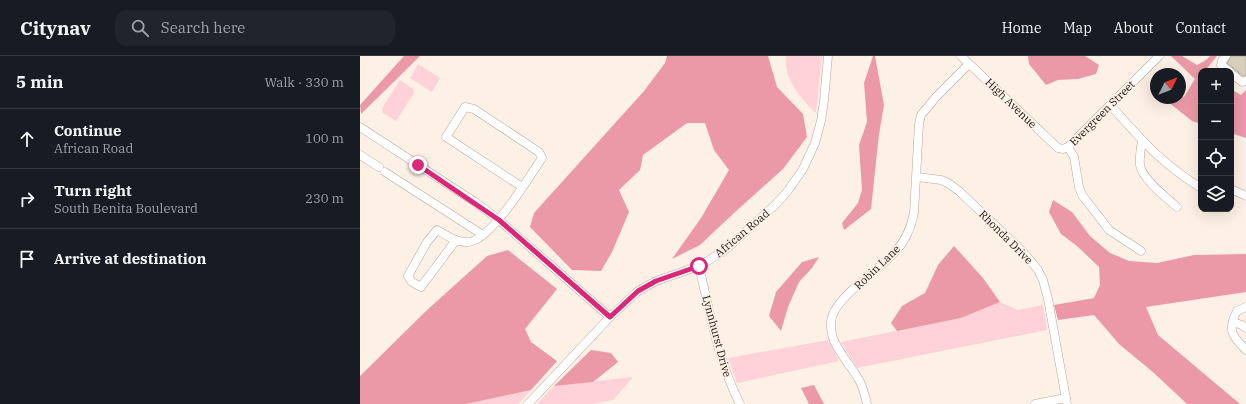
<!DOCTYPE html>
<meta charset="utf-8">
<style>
body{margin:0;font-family:"IBM Plex Serif",serif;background:#20242c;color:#f1f3f6}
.controls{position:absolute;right:12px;top:12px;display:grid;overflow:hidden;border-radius:8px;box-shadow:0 4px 16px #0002}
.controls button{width:36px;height:36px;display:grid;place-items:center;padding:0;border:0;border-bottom:1px solid #363941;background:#171b24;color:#f1f3f6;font:20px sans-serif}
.compass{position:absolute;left:790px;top:12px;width:36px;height:36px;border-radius:50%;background:#171b24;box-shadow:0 4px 16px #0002;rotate:48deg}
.stop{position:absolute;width:12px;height:12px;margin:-9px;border:3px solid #db2777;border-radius:50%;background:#fff}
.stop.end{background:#db2777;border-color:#fff;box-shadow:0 1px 4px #0008}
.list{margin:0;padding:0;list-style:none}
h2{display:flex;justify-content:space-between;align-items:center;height:52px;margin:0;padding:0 16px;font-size:17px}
h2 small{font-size:13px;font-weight:400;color:#9ea1a6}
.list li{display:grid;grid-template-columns:26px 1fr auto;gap:12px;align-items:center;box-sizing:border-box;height:60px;padding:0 16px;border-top:1px solid #363941}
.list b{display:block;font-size:15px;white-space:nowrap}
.list p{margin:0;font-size:13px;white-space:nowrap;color:#9ea1a6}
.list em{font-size:13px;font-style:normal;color:#9ea1a6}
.icon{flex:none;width:22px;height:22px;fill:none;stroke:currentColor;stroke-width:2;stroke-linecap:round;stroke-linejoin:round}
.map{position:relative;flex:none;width:886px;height:348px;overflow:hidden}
header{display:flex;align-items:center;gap:24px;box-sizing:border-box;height:56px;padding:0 20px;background:#171b24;border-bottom:1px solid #363941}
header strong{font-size:19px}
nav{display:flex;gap:22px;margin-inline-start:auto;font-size:14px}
.search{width:280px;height:36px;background:#20242c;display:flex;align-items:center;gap:10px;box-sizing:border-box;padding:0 14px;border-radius:12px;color:#9ea1a6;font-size:15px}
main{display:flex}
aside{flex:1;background:#171b24}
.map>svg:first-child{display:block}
</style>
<header>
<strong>Citynav</strong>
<div class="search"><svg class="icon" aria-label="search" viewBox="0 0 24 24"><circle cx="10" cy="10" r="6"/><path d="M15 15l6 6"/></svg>Search here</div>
<nav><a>Home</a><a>Map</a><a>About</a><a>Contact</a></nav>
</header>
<main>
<aside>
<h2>5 min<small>Walk · 330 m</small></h2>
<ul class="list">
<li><svg class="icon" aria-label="ahead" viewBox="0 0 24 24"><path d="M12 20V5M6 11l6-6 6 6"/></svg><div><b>Continue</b><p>African Road</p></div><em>100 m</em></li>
<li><svg class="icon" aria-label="right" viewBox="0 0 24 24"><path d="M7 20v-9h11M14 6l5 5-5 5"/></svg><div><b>Turn right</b><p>South Benita Boulevard</p></div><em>230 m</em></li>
<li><svg class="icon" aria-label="arrive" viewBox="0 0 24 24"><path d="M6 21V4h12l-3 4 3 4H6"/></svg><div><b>Arrive at destination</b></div></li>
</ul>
</aside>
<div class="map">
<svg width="886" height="348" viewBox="0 0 886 348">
<rect width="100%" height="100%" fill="#fdf0e5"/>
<g fill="#fed2d8">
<path d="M426,0H462L456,57C441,43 423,22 426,0Z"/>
<path d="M58,8L80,22L72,36L50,22Z"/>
<path d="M40,24L53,33L54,37L36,65L23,57L22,52Z"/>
<path d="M640,246L658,254L683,249L687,274L497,312L481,286L601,262Z"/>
<path d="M468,284L479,305L377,327L368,302Z"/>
<path d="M273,321L253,344L232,348H177L194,330Z"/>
<path d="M171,334L158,348H106Z"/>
</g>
<g fill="#ec99a7">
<path d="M44,0H60L1,58L0,49Z"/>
<path d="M307,0H408L417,31L443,58L447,81L423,113L374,157L340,189L312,203L341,162L369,114L354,94L345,67H327L283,99L280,114L259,134L269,156L252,196L241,215L212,214L170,171L174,157L284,35L305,7Z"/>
<path d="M513,0H515L524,49L519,78L511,153L484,174L482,167L498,147L502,134L499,89L507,66L504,27Z"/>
<path d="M668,0H725L739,9L736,18L718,23L698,24L686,29L669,8Z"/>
<path d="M811,0H822L837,9L846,4L850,0H857L845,15H841V68L832,65L803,42H820V38L824,41L835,23Z"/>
<path d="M871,33L881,39L886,34V82L871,77Z"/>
<path d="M693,144L712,156L730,180L750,197L769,205L797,207L834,199L886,198V236L786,251L798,279L880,348H827L794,317L759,288L734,259L698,264L694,249L734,242L740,229L739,211L717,190L701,178L689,156Z"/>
<path d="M594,190L623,222L640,246L601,262L537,275L531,267L542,250L565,237L578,209Z"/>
<path d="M148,194L197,233L165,273L171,286L197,305L171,334L106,348H0V320L66,255L127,200Z"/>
<path d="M459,201L452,212L439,226L428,251L421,275L409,260L416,236L442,206Z"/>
<path d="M231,294L251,297L258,306L233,326L194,330Z"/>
<path d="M454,329L464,348H449L441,332Z"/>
</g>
<path fill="#d8d0bf" stroke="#b5ae9d" d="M871,0H886V20H883L867,7Z"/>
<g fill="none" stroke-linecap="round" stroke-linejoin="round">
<g stroke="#b6a79b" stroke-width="9">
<g id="minor">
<path d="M601,0L698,92L703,93L708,91L799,0"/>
<path d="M866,0L862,5L861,9L869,15"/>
<path d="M871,17L882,26L886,25"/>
<path d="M750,49L782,84C781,92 779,101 780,109C782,123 807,142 817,151"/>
<path d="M0,71L115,146L139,164L250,261"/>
<path d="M782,84C799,102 820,119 841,132"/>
<path d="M708,91L714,101L719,131L722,139L749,174L781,195"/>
<path d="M0,99L19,111"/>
<path d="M25,116L123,179"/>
<path d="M557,121L581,124L588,127L599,135L664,197L678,214L683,224L688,243L707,348"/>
<path d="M871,133L886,140"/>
<path d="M96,184L61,231L52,226L48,220L67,186L77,174C86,179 97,187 108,186C131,185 169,121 182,102L179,96L114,53L105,51L86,81L162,131"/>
<path d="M339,210C350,257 358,305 380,348"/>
<path d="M886,251L877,255C867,274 872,280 886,294"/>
<path d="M873,266L882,269L886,272"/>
<path d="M168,348L250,261L278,235L296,225L339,210L364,195L414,150L427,136L443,113L455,87L461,65L464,45L468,0"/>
<path d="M507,348C505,339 503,330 498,322C491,310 474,291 472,278C470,270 471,261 475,254C488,233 516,216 534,197C545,186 551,172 554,157L559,68L561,59L576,41L609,8"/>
<path d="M675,348L706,342"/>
</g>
</g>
<use href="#minor" stroke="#fff" stroke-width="8"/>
</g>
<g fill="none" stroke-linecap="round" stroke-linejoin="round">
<path stroke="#db2777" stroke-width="5" d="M58,109L139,164L250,261L278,235L296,225L339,210"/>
</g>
<g text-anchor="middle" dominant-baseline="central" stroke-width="3.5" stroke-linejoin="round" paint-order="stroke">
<g font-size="11" fill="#201a16" stroke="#fdf0e5">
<text transform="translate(651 47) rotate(44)">High Avenue</text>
<text transform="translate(742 57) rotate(-45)">Evergreen Street</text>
<text transform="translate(382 177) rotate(-40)">African Road</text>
<text transform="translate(646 181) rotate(45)">Rhonda Drive</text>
<text transform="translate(517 211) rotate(-44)">Robin Lane</text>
<text transform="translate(357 280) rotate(75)">Lynnhurst Drive</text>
</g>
</g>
</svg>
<div class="controls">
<button>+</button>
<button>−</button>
<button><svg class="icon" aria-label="locate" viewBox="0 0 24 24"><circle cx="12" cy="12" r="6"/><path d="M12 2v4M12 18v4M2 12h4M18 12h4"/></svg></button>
<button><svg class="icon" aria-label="layers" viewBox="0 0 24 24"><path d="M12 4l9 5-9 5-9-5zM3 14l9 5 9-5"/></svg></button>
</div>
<svg class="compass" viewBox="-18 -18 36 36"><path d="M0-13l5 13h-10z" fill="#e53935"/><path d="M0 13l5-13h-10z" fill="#9ea1a6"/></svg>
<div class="stop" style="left:339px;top:210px"></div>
<div class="stop end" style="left:58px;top:109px"></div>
</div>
</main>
